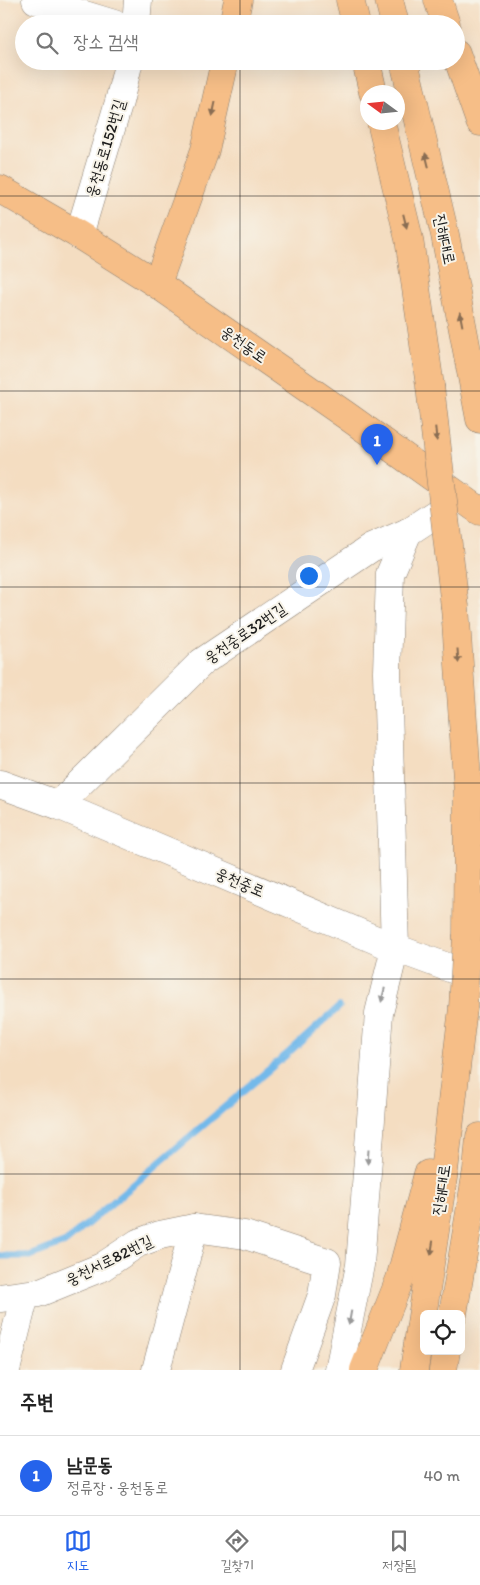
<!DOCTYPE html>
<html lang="ko">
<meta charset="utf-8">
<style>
body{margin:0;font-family:Itim,"Poor Story",sans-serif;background:#f6f6f6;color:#222}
.controls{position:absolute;right:15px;bottom:15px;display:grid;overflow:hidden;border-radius:8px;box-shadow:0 5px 20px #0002}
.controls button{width:45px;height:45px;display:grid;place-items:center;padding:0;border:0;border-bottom:1px solid #e0e0e0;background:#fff;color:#222;font:25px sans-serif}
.compass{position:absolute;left:360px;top:85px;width:45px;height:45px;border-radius:50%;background:#fff;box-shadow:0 5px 20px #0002;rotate:285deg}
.you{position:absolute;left:308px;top:575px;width:18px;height:18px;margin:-12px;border:4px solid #fff;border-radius:50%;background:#1a73e8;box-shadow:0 0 0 8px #1a73e833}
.badge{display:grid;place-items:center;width:32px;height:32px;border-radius:50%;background:#2563eb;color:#fff;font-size:16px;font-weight:700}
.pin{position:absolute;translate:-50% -41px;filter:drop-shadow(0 1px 2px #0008)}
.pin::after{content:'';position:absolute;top:26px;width:18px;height:15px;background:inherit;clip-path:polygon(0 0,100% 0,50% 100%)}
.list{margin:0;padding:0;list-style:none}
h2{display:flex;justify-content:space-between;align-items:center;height:65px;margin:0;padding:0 20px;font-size:21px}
h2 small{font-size:16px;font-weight:400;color:#767676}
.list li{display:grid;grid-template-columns:32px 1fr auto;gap:15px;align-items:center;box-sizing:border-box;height:80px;padding:0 20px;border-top:1px solid #e0e0e0}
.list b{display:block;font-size:19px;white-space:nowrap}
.list p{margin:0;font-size:16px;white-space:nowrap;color:#767676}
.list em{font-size:16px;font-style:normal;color:#767676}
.icon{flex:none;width:28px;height:28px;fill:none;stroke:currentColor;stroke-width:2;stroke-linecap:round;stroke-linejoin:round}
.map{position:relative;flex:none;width:480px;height:1370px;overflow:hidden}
.search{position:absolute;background:#fff;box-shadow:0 5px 20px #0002;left:15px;right:15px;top:15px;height:55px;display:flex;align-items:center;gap:12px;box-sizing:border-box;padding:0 18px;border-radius:28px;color:#767676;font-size:19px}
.sheet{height:145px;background:#fff}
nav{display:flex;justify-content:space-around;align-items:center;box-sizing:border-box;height:70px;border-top:1px solid #e0e0e0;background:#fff;font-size:14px;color:#767676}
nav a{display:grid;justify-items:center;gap:2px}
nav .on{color:#2563eb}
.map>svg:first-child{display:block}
</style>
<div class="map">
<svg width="480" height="1370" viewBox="0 0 480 1370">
<rect width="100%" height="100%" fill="#f7f3e8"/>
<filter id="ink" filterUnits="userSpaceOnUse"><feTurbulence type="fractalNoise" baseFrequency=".02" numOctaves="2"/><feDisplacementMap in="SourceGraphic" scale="10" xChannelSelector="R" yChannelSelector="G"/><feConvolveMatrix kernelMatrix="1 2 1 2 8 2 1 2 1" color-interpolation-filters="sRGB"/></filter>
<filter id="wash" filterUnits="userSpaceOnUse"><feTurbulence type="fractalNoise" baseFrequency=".0096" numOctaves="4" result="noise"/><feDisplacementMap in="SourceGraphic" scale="20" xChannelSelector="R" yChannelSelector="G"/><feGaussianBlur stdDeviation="1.12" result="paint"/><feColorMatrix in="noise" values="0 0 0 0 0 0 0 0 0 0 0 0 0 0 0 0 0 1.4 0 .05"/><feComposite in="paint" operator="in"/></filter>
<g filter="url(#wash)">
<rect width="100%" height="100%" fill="#f4ddc1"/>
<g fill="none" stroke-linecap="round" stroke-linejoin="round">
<path stroke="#73b9ea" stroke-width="7" d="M0,1256H30L66,1242L286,1055L339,1007"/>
</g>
</g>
<g filter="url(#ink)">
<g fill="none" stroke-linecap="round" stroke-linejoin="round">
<g stroke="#887c6e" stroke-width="29">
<g id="minor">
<path d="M36,0L114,24"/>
<path d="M136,24L138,0"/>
<path d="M79,235L119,102L129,61"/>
<path d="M0,784L58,805L395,948L480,979"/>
<path d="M58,805L202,662L371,548L408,532L461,497"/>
<path d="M0,1298L38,1293L102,1267L138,1243L160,1235L194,1228L245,1235L327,1262L322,1295L295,1370"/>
<path d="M6,1370L25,1295"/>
<path d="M156,1370L194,1228"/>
<path d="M339,1370L360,1265L379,1013L395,948L387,672L390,574L408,532"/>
</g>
</g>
<g stroke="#887c6e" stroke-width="29">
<path id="major" d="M0,189L79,235L157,284L347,416L480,511"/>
</g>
<g stroke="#887c6e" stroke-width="29">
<g id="highway">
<path d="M350,0L356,24"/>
<path d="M389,0L395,24"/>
<path d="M438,0L446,24"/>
<path d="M233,24L238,0"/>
<path d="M456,53L480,122"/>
<path d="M366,61L373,92"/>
<path d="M404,61L445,235L480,419"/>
<path d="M381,122L409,239L430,386"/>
<path d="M157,284L205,150L225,61"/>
<path d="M455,607L468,793L467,935"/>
<path d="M453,1314L477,1170L480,1137"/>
<path d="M364,1370L400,1279L428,1174"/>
<path d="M414,1370L444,1171L463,1008"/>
<path d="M443,1370L446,1351"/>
</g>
</g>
<use href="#minor" stroke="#fff" stroke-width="28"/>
<use href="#major" stroke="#f6be87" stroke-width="28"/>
<use href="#highway" stroke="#f6be87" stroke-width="28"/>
<g stroke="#887c6e" stroke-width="29" stroke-linecap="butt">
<g id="highway-bridge">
<path d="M430,386L455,607"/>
<path d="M463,1008L467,935"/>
</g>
</g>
<use href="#highway-bridge" stroke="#f6be87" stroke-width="28"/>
</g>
<defs><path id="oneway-solid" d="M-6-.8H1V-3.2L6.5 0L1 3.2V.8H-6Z" transform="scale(1.25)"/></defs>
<g fill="#896d52">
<use href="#oneway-solid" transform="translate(214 109) rotate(102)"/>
<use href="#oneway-solid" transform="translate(427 160) rotate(-104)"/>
<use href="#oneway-solid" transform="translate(405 221) rotate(76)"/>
<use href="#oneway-solid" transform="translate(461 319) rotate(-101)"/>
<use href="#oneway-solid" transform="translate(436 434) rotate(84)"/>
<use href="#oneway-solid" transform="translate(458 656) rotate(86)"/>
<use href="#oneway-solid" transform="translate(432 1248) rotate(99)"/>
</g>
<g fill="#999">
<use href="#oneway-solid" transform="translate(383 995) rotate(104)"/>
<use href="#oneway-solid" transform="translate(368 1157) rotate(94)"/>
<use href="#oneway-solid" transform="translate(350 1318) rotate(100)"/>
</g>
</g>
<path fill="none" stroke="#1c1c1c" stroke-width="1" stroke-opacity="0.55" d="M240,0V24M240,61V1370M0,196H480M0,391H480M0,587H480M0,783H480M0,979H480M0,1174H480"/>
<g text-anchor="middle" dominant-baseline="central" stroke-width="4" stroke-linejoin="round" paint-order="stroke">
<g font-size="16" fill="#1c1c1c" stroke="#f7f3e8">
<text transform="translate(105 148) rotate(-73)">웅천동로152번길</text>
<text transform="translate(445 239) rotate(78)">진해대로</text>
<text transform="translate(244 344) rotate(35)">웅천동로</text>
<text transform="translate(245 633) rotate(-34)">웅천중로32번길</text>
<text transform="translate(240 882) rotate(23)">웅천중로</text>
<text transform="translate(441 1190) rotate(-82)">진해대로</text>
<text transform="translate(109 1260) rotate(-26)">웅천서로82번길</text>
</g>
</g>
</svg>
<div class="controls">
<button><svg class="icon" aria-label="locate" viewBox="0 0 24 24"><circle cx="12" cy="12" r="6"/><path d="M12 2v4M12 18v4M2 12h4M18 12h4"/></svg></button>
</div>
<svg class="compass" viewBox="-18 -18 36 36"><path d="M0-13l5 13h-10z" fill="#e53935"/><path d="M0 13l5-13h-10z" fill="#767676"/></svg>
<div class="you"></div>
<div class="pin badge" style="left:377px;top:465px">1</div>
<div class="search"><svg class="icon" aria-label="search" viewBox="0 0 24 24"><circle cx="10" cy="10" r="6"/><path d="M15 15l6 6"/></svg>장소 검색</div>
</div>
<section class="sheet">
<h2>주변<small></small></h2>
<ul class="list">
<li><span class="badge">1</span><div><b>남문동</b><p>정류장 · 웅천동로</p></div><em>40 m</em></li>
</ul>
</section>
<nav>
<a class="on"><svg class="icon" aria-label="map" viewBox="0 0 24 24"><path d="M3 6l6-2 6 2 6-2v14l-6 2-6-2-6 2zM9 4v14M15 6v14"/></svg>지도</a>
<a><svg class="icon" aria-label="directions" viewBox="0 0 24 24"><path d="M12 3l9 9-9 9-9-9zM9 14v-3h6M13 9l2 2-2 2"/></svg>길찾기</a>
<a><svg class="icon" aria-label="saved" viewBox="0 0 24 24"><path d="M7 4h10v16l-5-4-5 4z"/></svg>저장됨</a>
</nav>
